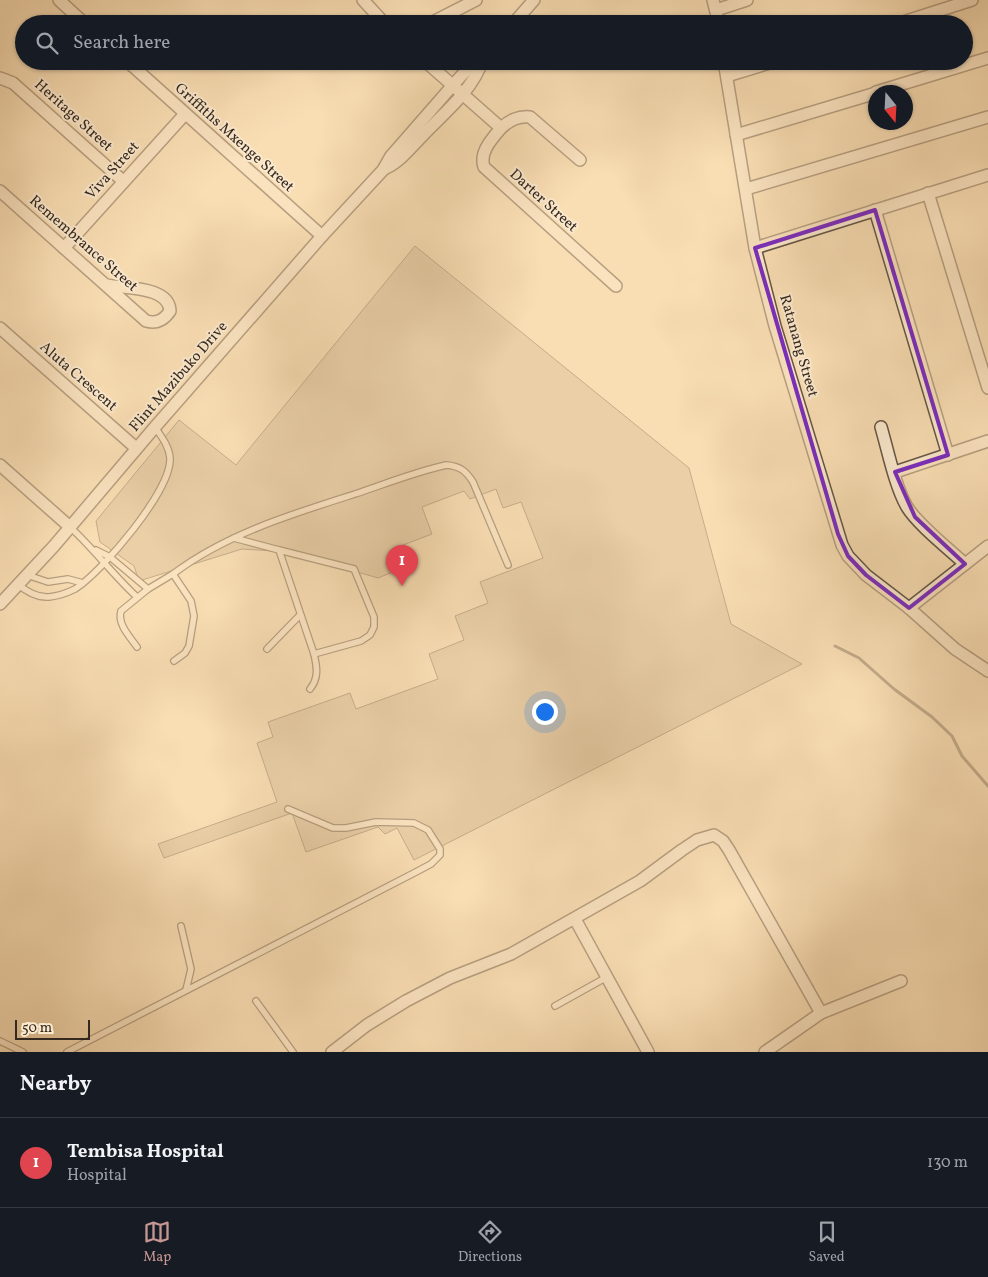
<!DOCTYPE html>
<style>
body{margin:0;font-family:Vollkorn,serif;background:#242831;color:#f1f3f6}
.compass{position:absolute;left:868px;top:85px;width:45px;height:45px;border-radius:50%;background:#171b24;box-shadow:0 1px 4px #0004;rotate:162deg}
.scale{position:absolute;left:15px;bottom:12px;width:75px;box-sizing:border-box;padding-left:5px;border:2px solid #35291f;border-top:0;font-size:14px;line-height:18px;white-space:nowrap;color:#35291f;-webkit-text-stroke:4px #fbe9ce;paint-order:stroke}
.you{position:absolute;left:544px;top:711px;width:18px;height:18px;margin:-12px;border:4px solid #fff;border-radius:50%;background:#1a73e8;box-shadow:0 0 0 8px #1a73e833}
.badge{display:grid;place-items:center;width:32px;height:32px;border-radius:50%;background:#c59692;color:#fff;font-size:16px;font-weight:700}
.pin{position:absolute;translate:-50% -41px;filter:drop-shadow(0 1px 2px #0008)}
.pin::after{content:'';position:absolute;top:26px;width:18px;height:15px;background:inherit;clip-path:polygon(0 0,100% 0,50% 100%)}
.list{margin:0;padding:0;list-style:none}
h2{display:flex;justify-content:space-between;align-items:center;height:65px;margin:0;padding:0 20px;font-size:21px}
h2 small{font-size:16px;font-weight:400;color:#9ea1a6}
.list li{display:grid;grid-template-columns:32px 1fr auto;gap:15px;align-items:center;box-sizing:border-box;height:90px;padding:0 20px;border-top:1px solid #363941}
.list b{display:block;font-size:19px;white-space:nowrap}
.list p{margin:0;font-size:16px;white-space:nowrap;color:#9ea1a6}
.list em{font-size:16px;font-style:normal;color:#9ea1a6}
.icon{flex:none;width:28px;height:28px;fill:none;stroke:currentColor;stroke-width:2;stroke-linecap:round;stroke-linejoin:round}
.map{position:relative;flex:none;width:988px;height:1052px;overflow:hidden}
.search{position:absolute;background:#171b24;box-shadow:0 1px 4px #0004;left:15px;right:15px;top:15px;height:55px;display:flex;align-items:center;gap:12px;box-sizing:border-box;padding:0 18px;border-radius:28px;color:#9ea1a6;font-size:19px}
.sheet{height:155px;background:#171b24}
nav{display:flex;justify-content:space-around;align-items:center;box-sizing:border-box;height:70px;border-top:1px solid #363941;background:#171b24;font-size:14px;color:#9ea1a6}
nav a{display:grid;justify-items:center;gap:2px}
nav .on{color:#c59692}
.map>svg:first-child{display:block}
</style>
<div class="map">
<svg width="988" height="1052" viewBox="0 0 988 1052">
<rect width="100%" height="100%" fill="#f9ddb3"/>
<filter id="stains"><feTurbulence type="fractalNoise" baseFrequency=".004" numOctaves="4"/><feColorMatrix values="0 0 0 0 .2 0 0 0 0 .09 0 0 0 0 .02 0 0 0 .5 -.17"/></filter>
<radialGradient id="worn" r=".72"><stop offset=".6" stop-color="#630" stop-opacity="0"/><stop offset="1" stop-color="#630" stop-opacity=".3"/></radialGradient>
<path fill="#d8be9a" stroke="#86745c" d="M415,246L689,468L731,624L802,664L414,860L397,828L385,834L378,827L306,852L292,813L164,858L158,844L277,802L257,743L273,737L268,722L350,693L356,709L438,679L429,654L464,640L455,616L488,603L480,582L543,558L521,502L503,508L496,489L470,499L464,491L422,507L432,534L398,547L405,567L378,578L289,552L242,549L139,581L134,566L100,542L96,521L179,420L236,465Z"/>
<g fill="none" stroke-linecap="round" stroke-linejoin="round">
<path stroke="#82705a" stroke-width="3" d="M835,646L859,658L894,689L932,717L952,736L962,756L988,786"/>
<g stroke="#665644" stroke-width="8">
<g id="service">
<path d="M70,527C94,549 113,575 137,597"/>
<path d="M234,538L279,550L314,654C317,667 319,678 310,689"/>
<path d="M96,550L110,557L148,589"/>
<path d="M279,550L354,569L374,617V627L370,635L361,641L314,654"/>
<path d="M173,574C226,534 292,514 355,494C385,484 415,472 446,465C460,466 466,471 473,482L508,565"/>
<path d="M27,575L48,582L68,579L83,583"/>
<path d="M18,585C27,591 37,598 49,597C58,596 67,593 75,589C102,572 172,490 170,458C169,446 161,436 155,427"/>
<path d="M137,647C130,637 117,624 121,611L148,589L173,574L191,601L194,616L189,646L185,653L174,661"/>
<path d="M267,649L300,615"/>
<path d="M181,926L191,969L186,990"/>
<path d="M256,1001L293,1052"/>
<path d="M555,1006L607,977"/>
<path d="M0,1041L23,1052"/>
<path d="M67,1052L414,873L431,864L440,855V849L428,830L414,823L376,822L346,828H333L288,809"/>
</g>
</g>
<g stroke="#665644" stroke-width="14">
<g id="minor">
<path d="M59,0L85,24"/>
<path d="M363,0L385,24"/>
<path d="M713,0L719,24"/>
<path d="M716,10L747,0"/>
<path d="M429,24L476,0"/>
<path d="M513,24L534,0"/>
<path d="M897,24L972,0"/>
<path d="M127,61L322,236"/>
<path d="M425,61L501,128C492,139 479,152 484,167L616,286"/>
<path d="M724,61L755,248L775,326L842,545L848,556L866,575L909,608L955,649L988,671"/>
<path d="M727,76L776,61"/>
<path d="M0,78L13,83L123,181"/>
<path d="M876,92L988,58"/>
<path d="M501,128C510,120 518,116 530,117L580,160"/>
<path d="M736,135L876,93"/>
<path d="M386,168C401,161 412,146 424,134C444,113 473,90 482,61"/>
<path d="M746,189L988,117"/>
<path d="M0,191L146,321C157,324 164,320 170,311C169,286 126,289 107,285"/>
<path d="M928,193L988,388"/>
<path d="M875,210L948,455"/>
<path d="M64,248L185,114"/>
<path d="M755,248L988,175"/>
<path d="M0,328L136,448"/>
<path d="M881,427C888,451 895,486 907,507C918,525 949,549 965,564"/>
<path d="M0,465L70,527"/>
<path d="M895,472L988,441"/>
<path d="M0,604L54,546L155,427L322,236L383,170L391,156L453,85L472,64L479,61"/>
<path d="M909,608L988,546"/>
<path d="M575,919L648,1052"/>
<path d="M332,1052L367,1025L406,1001L450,978L511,954L640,881L682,850L697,840L714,835L723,841L729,850L821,1013"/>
<path d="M765,1052L821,1013L901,981"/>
</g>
</g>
<use href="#service" stroke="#fbe9ce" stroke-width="5.5"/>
<use href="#minor" stroke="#fbe9ce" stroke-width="11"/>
</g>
<path d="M0 0H988V1052H0ZM875,210L948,455L895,472L915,517L965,564L909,608L866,575L848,556L838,534L755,248Z" fill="#f9ddb3" fill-opacity=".55" fill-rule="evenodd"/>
<path fill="none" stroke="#7b2cbf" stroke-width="4" stroke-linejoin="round" d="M875,210L948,455L895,472L915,517L965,564L909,608L866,575L848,556L838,534L755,248Z"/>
<g text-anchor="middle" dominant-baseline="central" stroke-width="4" stroke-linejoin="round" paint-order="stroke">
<g font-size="15" fill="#35291f" stroke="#fbe9ce">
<text transform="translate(73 116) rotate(42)">Heritage Street</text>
<text transform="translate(234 138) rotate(42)">Griffiths Mxenge Street</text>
<text transform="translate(113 171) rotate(-48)">Viva Street</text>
<text transform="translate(543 201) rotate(42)">Darter Street</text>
<text transform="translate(83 244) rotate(41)">Remembrance Street</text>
<text transform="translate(798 346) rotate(74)">Ratanang Street</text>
<text transform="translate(78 377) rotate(41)">Aluta Crescent</text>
<text transform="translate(179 377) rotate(-49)">Flint Mazibuko Drive</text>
</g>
</g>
<rect width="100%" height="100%" filter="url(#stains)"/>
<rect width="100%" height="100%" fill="url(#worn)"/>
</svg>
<svg class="compass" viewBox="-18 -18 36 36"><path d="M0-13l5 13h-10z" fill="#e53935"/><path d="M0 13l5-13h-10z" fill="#9ea1a6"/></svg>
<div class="scale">50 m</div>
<div class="you"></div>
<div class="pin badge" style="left:402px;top:586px;background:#e0444e">1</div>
<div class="search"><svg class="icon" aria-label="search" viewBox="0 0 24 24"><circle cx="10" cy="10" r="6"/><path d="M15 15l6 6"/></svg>Search here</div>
</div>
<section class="sheet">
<h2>Nearby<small></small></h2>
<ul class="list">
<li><span class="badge" style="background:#e0444e">1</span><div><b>Tembisa Hospital</b><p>Hospital</p></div><em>130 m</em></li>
</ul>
</section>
<nav>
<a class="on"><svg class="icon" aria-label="map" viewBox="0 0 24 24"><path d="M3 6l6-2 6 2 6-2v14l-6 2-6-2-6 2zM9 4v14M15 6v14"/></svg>Map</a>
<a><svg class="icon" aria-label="directions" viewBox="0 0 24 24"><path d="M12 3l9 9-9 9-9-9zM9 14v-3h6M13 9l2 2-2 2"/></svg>Directions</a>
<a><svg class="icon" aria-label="saved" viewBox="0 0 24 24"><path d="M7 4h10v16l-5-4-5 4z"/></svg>Saved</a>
</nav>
